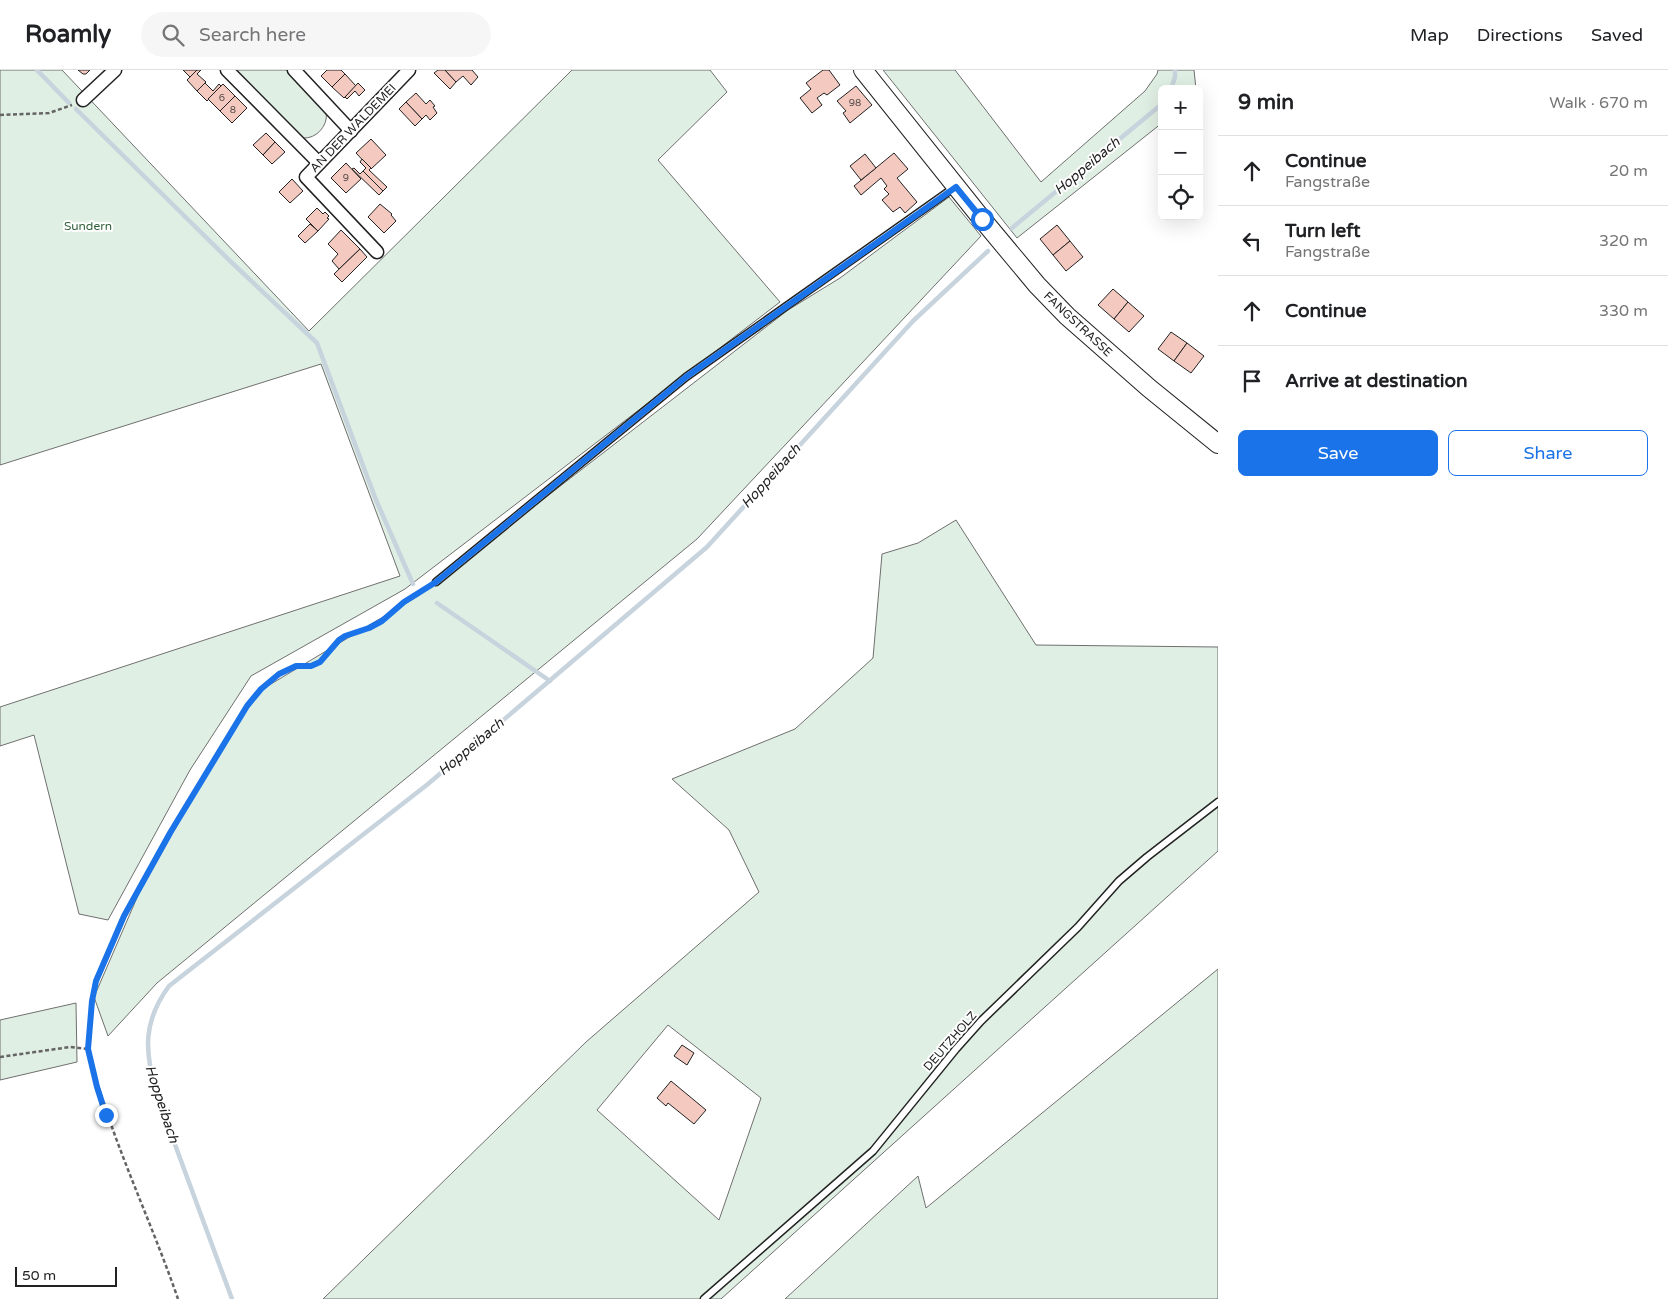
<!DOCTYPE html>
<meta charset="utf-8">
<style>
body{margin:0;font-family:"Varela Round",sans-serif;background:#f6f6f6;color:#202124}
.controls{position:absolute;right:15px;top:15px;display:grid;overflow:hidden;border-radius:8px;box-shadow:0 5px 20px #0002}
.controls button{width:45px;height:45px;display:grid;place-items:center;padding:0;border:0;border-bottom:1px solid #e0e0e0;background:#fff;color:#202124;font:25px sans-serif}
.scale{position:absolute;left:15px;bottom:12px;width:102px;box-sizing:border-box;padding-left:5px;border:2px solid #222;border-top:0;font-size:14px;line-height:18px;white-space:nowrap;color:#222;-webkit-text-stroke:4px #fff;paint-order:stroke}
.stop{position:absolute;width:15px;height:15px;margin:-11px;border:4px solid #1a73e8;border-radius:50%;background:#fff}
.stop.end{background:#1a73e8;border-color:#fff;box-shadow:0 1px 5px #0008}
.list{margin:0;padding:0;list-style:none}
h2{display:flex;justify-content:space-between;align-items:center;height:65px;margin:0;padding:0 20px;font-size:21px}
h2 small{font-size:16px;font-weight:400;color:#757577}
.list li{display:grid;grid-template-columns:32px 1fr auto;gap:15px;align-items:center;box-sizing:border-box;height:70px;padding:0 20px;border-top:1px solid #e0e0e0}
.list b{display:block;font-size:19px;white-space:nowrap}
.list p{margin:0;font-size:16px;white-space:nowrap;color:#757577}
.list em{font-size:16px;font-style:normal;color:#757577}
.actions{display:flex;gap:10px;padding:15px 20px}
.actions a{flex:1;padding:11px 0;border:1px solid #1a73e8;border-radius:8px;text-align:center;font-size:18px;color:#1a73e8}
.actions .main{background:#1a73e8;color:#fff}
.icon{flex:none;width:28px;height:28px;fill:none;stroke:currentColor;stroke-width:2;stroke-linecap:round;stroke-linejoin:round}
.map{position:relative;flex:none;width:1218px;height:1229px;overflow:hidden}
header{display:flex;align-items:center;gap:30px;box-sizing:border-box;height:70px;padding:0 25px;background:#fff;border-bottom:1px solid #e0e0e0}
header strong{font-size:24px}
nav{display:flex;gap:28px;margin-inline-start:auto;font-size:18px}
.search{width:350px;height:45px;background:#f6f6f6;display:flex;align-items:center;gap:12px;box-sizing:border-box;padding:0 18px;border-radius:28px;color:#757577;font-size:19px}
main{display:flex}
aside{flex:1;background:#fff}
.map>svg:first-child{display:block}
</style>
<header>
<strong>Roamly</strong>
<div class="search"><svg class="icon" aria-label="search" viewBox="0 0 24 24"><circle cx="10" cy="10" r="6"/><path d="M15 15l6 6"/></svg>Search here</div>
<nav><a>Map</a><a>Directions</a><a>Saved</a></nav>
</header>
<main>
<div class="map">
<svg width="1218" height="1229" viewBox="0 0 1218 1229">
<rect width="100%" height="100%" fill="#fff"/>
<g fill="#e0efe3" stroke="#6f6f6f" fill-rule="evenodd">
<path d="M0,0H62L309,261L572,0H710L727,22L658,90L780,232L405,519L251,606L190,700L108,850L79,844L34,665L0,676V637L400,506L321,294L0,395Z"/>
<path d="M232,0H286L326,42C329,56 314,72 299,67Z"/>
<path d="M883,0H955L1041,112L1145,21L1157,4L1158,0H1194L1196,19H1162V53L1017,168Z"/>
<path d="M949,127L981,166L697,469L157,913L108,966L94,927L139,823L194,725L256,623L418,526L788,240L840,208Z"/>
<path d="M956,450L1036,575L1218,577V781L721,1229H323L586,972L759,822L729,760L672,709L795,659L873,588L882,484L918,473ZM668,955L761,1028L719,1150L597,1040Z"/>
<path d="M1218,899V1229H785L918,1106L926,1138Z"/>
<path d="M76,933L77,992L0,1010V950Z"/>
</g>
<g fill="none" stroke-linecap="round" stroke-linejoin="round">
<g stroke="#c7d3dd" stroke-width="4.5">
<path d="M37,0L69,33"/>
<path d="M1171,19L1175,7V0"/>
<path d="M76,39L229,190L317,273L376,430L413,514"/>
<path d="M1012,158L1162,34"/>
<path d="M437,533L550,611"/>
<path d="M232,1229L156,1023C145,981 142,953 169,916L428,714L707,477L913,251L988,181"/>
</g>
</g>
<g fill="#f3c9c0" stroke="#222">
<path d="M78,0H90L86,4H83Z"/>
<path d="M183,0H197L190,7Z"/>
<path d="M197,0H201L197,4L206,12L197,21L187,10Z"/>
<path d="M327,0H341L345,4L332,17L321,6Z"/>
<path d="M438,0H445L456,12L450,19L434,3Z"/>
<path d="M445,0H472L478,7L471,15L463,6L456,12Z"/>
<path d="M823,0H829L840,15L827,25L824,23L817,28L822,35L812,43L800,28L811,19L806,13Z"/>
<path d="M345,4L356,16L344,28L332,17Z"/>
<path d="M205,13L213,21L219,14L221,16L207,31L197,21Z"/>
<path d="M358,13L365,20L359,26L355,21L347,29L345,27Z"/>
<path d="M223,14L235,26L220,41L208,29Z"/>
<path d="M856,16L872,35L850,53L843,43L846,41L837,31Z"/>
<path d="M416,23L426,34L430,30L435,36L433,37L437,43L430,50L426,45L422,49L406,32Z"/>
<path d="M235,26L247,38L232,53L220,41Z"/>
<path d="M406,32L422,49L415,56L399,39Z"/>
<path d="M266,63L275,72L263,85L253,75Z"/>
<path d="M371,69L386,85L371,99L356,83Z"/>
<path d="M275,72L285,82L272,94L263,85Z"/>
<path d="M894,83L908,99L897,108L917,132L905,143L900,137L893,142L882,130L889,124L884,119L887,116L881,108L861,125L854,116Z"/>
<path d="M865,84L876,98L861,110L850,96Z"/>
<path d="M362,89L371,98L369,100L387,117L383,121L363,101L366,98L360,92Z"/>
<path d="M346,93L361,109L346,123L331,108Z"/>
<path d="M354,98L360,104L363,101L383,121L379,125L352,99Z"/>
<path d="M292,109L303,121L290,133L279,122Z"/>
<path d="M380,134L392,144L391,145L396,151L384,163L368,147Z"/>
<path d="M317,138L323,144L325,142L329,146L327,148L329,149L318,161L306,149Z"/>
<path d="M310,154L318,161L305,173L298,166Z"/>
<path d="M1057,155L1070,171L1053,185L1040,169Z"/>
<path d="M341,160L360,179L339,199L332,191L338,184L328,174Z"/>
<path d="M1070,171L1083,187L1066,201L1053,185Z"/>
<path d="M360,179L367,187L342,212L334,204Z"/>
<path d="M1113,219L1128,232L1114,249L1098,235Z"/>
<path d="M1128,232L1144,246L1129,262L1114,249Z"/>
<path d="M1171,262L1187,273L1174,291L1158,279Z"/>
<path d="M1187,273L1204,286L1191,303L1174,291Z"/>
<path d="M682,975L694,983L687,995L674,986Z"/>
<path d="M671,1011L706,1040L694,1054L668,1033L666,1036L657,1028Z"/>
</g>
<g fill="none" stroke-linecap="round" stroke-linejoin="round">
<g stroke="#222" stroke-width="9">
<g id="lane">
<path d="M436,512L686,307L955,117"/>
<path d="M704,1229L873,1081L956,979L981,951L1078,857L1119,811L1147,787L1218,732"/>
</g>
</g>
<g stroke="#222" stroke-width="15">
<g id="street">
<path d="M227,0L319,93"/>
<path d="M294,0L351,61"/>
<path d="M83,30L115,0"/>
<path d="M377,182L306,107L409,0"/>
</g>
</g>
<g stroke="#222" stroke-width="20">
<path id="secondary" d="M863,0L982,149L1037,215L1067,246L1149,318L1218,374"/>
</g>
<g stroke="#646464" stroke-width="2.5" stroke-dasharray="4 2.5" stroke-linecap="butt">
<path d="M0,45L49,43L72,35"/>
<path d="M88,979L92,931L96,911L124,846L170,763L247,636L261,619L279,604L296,596L311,595L320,592L339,570L345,566L369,559L381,551L404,532L429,517"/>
<path d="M0,987L70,977L88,979C109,1065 149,1145 178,1229"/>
</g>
<use href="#lane" stroke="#fff" stroke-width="6"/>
<use href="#street" stroke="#fff" stroke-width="12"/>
<use href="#secondary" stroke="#fff" stroke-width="18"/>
</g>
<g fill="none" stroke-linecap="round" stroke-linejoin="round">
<path stroke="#1a73e8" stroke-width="6" d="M106,1045L97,1017L88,979L92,931L96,911L124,846L170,763L247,636L261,619L279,604L296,596H311L320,592L339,570L345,566L369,558L382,551L404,532L436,512L686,307L956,117L982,149"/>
</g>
<g text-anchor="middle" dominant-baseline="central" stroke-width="4" stroke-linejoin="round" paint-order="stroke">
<g font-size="10" fill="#564c4a">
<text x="222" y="28">6</text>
<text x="855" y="33">98</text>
<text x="233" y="40">8</text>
<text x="346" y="108">9</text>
</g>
<g font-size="12" fill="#222" stroke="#fff">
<text transform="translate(353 58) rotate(-46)">AN DER WALDEMEI</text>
<text transform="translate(1078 254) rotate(43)">FANGSTRASSE</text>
<text transform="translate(950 971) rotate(-49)">DEUTZHOLZ</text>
</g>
<g font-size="12" fill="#2f5e38" stroke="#fff">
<text x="88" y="156">Sundern</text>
</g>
<g font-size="14" font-style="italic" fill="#222" stroke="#fff">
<text transform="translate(1087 96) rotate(-40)">Hoppeibach</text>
<text transform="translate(771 406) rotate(-48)">Hoppeibach</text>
<text transform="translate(471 677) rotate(-40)">Hoppeibach</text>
<text transform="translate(162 1034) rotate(72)">Hoppeibach</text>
</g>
</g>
</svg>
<div class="controls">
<button>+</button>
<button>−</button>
<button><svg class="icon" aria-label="locate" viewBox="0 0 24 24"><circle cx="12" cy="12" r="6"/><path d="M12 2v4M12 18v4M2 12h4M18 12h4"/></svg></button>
</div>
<div class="scale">50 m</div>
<div class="stop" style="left:982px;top:149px"></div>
<div class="stop end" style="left:106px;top:1045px"></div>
</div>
<aside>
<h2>9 min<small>Walk · 670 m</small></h2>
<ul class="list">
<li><svg class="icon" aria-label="ahead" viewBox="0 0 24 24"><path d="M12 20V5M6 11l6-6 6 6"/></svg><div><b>Continue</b><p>Fangstraße</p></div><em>20 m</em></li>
<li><svg class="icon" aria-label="left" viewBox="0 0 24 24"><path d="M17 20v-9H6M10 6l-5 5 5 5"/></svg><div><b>Turn left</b><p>Fangstraße</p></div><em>320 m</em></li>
<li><svg class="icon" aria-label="ahead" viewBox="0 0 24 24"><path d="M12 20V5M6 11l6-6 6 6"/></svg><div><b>Continue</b></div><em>330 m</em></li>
<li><svg class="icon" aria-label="arrive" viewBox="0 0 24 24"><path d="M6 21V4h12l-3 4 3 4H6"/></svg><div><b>Arrive at destination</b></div></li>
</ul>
<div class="actions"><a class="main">Save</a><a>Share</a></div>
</aside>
</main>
